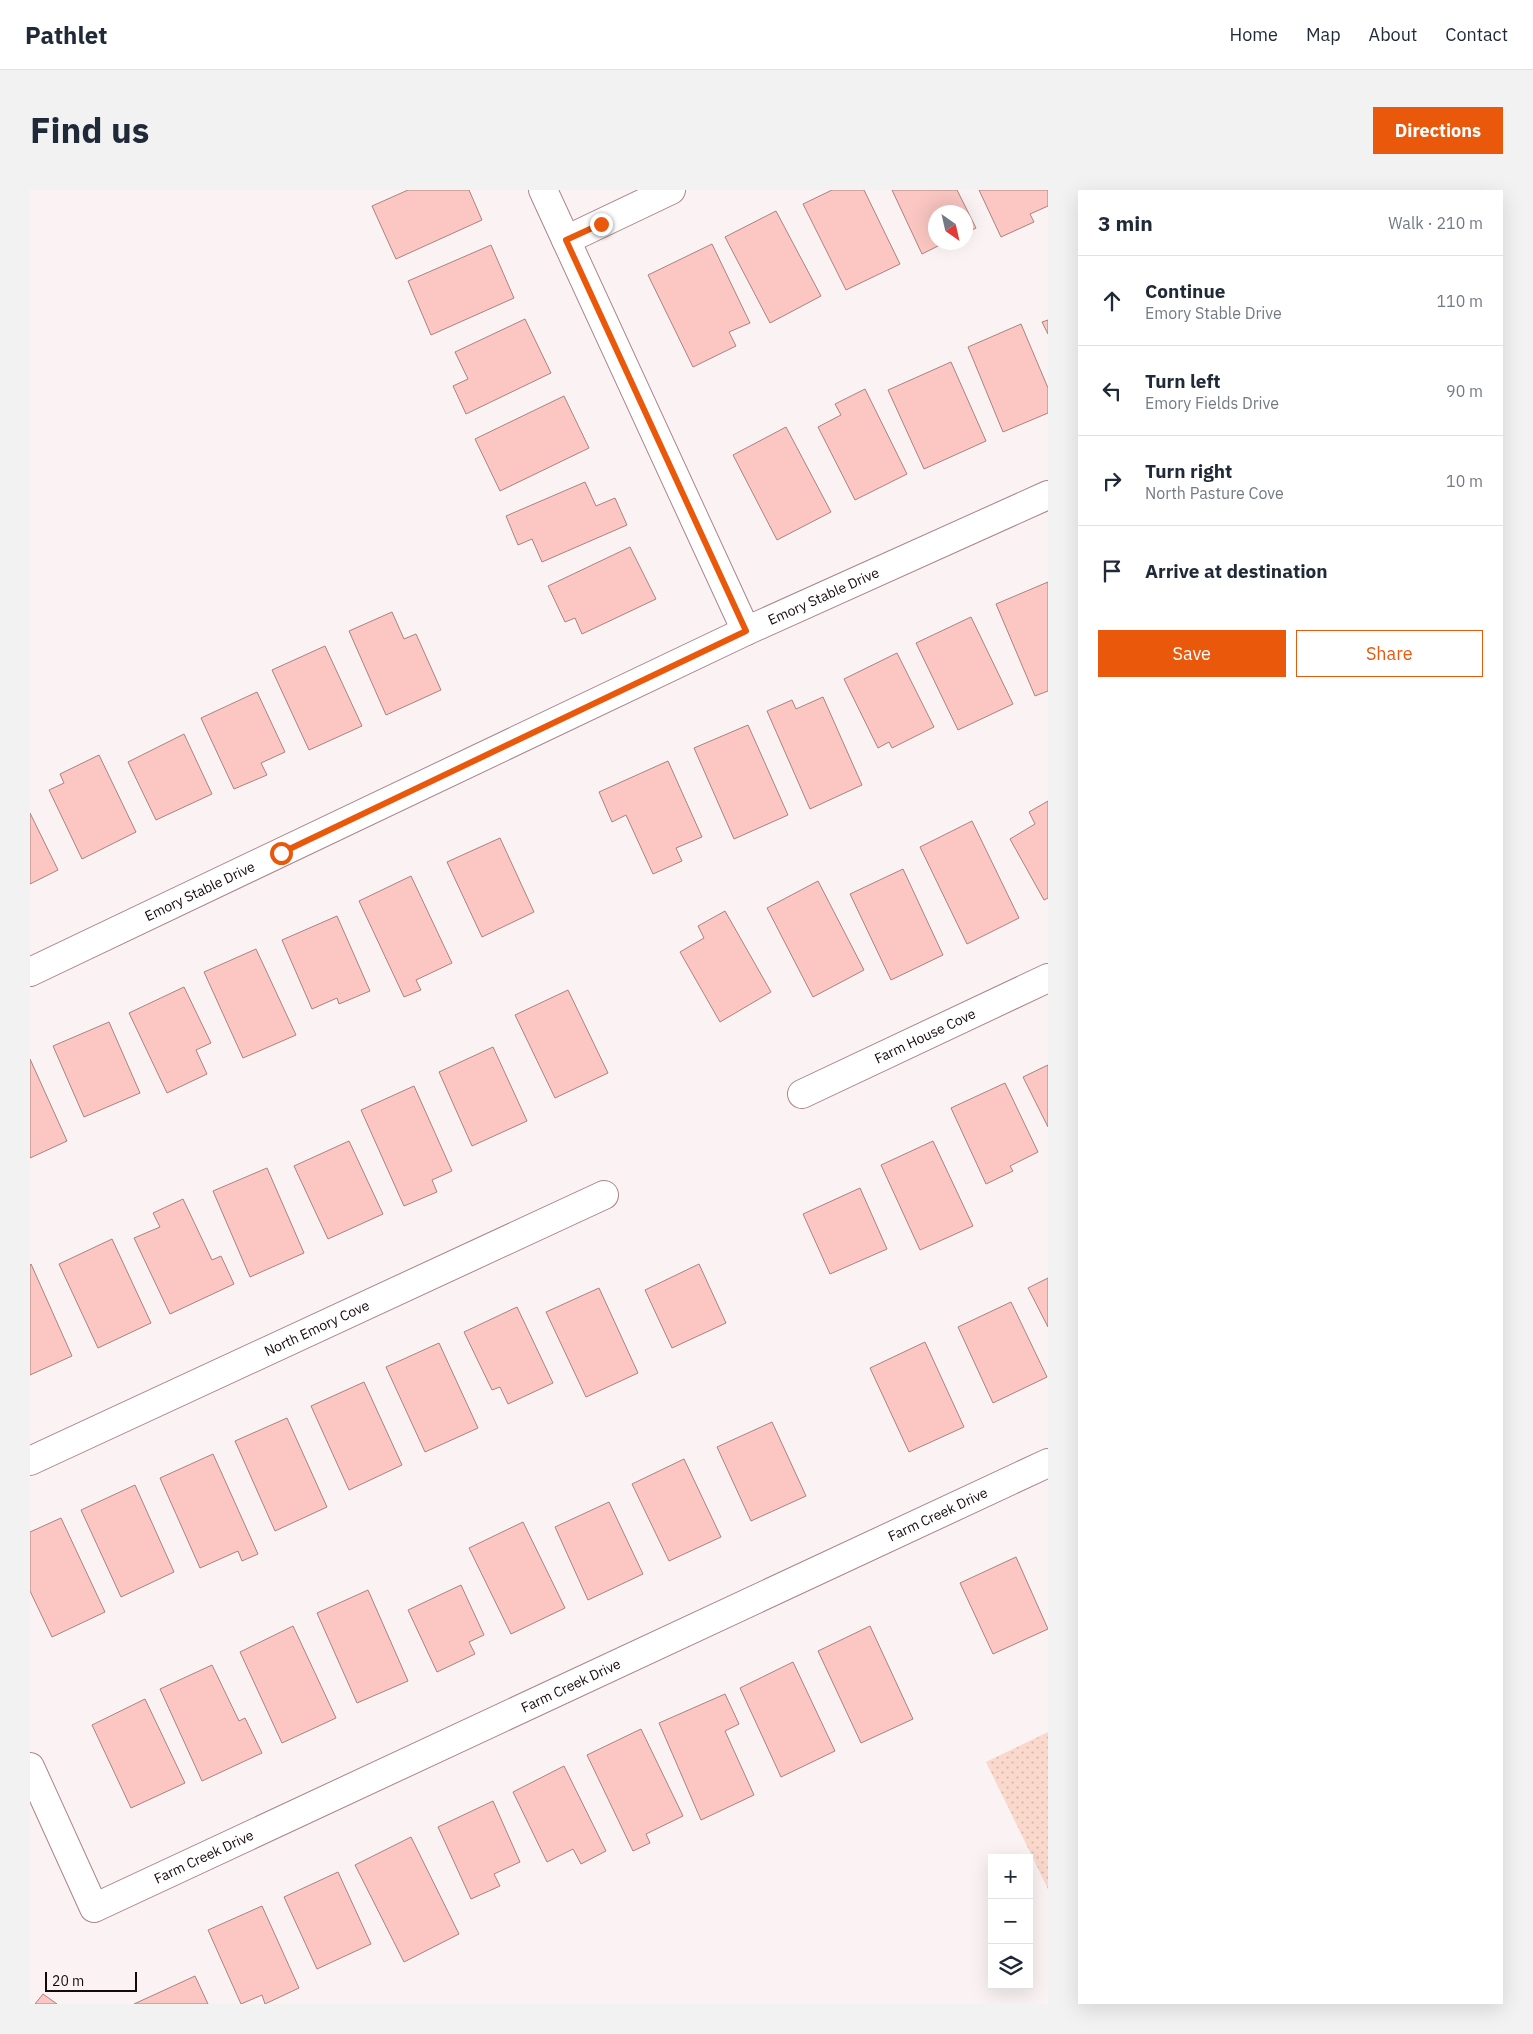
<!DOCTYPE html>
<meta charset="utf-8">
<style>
body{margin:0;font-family:"IBM Plex Sans",sans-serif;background:#f2f2f3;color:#1f2937}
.controls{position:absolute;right:15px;bottom:15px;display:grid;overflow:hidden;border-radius:0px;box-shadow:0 5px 20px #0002}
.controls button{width:45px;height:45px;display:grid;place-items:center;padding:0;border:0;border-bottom:1px solid #e0e1e3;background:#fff;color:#1f2937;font:25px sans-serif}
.compass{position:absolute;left:898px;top:15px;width:45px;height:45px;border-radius:50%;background:#fff;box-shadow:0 5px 20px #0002;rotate:146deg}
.scale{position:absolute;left:15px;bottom:12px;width:92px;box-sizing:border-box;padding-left:5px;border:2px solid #16080c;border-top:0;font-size:14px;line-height:18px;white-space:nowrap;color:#16080c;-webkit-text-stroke:4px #fbf2f4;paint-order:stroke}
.stop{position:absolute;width:15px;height:15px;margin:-11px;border:4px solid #ea580c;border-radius:50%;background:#fff}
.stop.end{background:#ea580c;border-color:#fff;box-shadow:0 1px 5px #0008}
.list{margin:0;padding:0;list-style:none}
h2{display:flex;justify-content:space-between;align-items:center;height:65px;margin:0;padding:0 20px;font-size:21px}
h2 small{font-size:16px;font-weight:400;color:#747a83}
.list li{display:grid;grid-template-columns:32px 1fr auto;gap:15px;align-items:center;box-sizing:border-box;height:90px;padding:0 20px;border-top:1px solid #e0e1e3}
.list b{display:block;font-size:19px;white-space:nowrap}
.list p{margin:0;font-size:16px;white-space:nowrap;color:#747a83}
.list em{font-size:16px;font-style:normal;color:#747a83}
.actions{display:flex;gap:10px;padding:15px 20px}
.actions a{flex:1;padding:11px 0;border:1px solid #ea580c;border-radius:0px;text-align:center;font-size:18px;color:#ea580c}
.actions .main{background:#ea580c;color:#fff}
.icon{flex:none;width:28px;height:28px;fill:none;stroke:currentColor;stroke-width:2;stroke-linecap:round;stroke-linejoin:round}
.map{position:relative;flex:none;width:1018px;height:1814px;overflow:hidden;border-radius:0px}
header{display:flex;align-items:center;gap:30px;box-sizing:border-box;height:70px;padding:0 25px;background:#fff;border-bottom:1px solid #e0e1e3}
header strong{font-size:24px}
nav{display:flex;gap:28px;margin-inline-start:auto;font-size:18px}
.intro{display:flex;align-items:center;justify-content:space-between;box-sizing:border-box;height:120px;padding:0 30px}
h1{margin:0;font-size:35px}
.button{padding:12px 22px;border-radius:0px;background:#ea580c;color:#fff;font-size:18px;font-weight:700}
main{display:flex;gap:30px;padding:0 30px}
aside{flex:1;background:#fff;border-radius:0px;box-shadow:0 5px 20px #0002}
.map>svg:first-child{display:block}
</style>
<header>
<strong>Pathlet</strong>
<nav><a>Home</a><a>Map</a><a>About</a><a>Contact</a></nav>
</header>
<div class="intro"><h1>Find us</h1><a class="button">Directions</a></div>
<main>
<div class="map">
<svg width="1018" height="1814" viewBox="0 0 1018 1814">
<defs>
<pattern id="grass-dots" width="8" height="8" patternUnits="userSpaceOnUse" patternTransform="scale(1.25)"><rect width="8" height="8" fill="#fad8cc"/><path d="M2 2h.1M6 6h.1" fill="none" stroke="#d6b8ae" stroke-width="1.8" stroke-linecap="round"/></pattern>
</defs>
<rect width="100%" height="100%" fill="#fbf2f4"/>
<path fill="url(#grass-dots)" d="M1018,1542V1699L956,1572Z"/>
<g fill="#fcc7c3" stroke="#aa827f">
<path d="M378,0H439L452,30L366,69L342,16Z"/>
<path d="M802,0H834L870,74L816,100L773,14Z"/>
<path d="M862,0H927L946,38L936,43V22H906V52H916L892,64Z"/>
<path d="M949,0H1018V16L1000,24L1004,32L971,47Z"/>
<path d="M746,21L791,106L740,133L695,47Z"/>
<path d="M682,54L720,133L699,142L706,156L663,177L618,85Z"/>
<path d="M461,55L484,108L401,145L378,91Z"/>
<path d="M495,129L521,183L436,224L423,196L438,189L425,162Z"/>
<path d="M1018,130V144L1012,132Z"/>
<path d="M991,134L1018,198V223L973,242L938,157Z"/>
<path d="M921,172L956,251L894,279L858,200Z"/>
<path d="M835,199L877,284L825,310L788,237L811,225L805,214Z"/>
<path d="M534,206L559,258L470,301L445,249Z"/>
<path d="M756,237L801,322L747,350L703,265Z"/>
<path d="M555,292L566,316L585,308L597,335L512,372L502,349L488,355L476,326Z"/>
<path d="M600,357L626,409L552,444L545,428L535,432L518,396Z"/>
<path d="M1018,392V501L1005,506L966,414Z"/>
<path d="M362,422L374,449L386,444L411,500L356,525L319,441Z"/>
<path d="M941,427L983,514L928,540L886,453Z"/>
<path d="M295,456L332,536L279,560L242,480Z"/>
<path d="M867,463L904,537L862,558L859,552L848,558L814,489Z"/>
<path d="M227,502L255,562L231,573L237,585L204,599L171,528Z"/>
<path d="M793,507L832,595L780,619L737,521L762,510L766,519Z"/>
<path d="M718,535L758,625L704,649L664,558Z"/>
<path d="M154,544L182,604L126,630L98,572Z"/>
<path d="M69,565L106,642L52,669L19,600L34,593L30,584Z"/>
<path d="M638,571L672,647L646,658L652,671L623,684L596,625L582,632L569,602Z"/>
<path d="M1018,611V708L1014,710L980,649L1005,634L999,622Z"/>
<path d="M0,623L28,680L0,694Z"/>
<path d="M942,631L989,728L937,754L890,657Z"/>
<path d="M470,648L504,722L452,747L417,672Z"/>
<path d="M873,679L913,765L861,790L820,704Z"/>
<path d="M381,686L422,773L386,790L391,800L374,807L329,711Z"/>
<path d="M788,691L834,780L783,807L737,718Z"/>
<path d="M695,721L741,802L690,832L650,762L674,748L668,736Z"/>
<path d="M307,726L340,801L309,814L307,808L282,819L252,750Z"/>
<path d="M226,759L266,845L213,868L174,782Z"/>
<path d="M154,797L181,853L166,860L177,884L137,903L99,823Z"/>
<path d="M538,800L578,883L525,908L485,825Z"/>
<path d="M79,832L110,903L54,927L23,856Z"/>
<path d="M463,857L497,931L442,956L409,882Z"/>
<path d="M0,869L37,951L0,968Z"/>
<path d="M1018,875V937L993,887Z"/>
<path d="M975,893L1008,962L980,976L983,981L956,994L921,918Z"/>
<path d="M384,896L422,981L402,990L407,1002L374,1016L331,920Z"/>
<path d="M319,951L353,1024L298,1049L264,976Z"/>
<path d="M903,951L943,1036L890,1060L851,975Z"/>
<path d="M237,978L274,1063L220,1087L183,1001Z"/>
<path d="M830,998L857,1059L800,1084L773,1024Z"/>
<path d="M153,1009L182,1070L191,1066L204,1094L140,1124L104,1048L130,1037L123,1023Z"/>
<path d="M82,1049L121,1133L68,1158L29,1074Z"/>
<path d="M1,1074L42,1166L0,1185V1075Z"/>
<path d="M669,1074L696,1133L642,1158L615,1100Z"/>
<path d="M1018,1088V1137L998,1098Z"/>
<path d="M569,1098L608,1183L556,1207L516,1122Z"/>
<path d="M981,1112L1017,1187L963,1213L928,1137Z"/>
<path d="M487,1117L523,1193L478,1214L470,1197L462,1200L434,1142Z"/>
<path d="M895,1152L934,1237L879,1262L840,1178Z"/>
<path d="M409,1153L448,1238L395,1262L356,1177Z"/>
<path d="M334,1192L372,1275L319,1300L281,1216Z"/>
<path d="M257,1228L297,1317L245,1341L205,1251Z"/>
<path d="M742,1232L776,1306L721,1331L687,1257Z"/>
<path d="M183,1264L228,1364L212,1371L208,1361L170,1378L130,1288Z"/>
<path d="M654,1269L691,1347L639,1371L602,1294Z"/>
<path d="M105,1295L144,1382L91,1407L51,1320Z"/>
<path d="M579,1312L613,1384L558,1410L525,1337Z"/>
<path d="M31,1328L75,1422L22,1447L0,1401V1342Z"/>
<path d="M493,1332L535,1418L481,1444L439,1358Z"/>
<path d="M986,1367L1018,1439L963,1464L930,1393Z"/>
<path d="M431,1395L454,1445L439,1452L445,1464L407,1482L378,1420Z"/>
<path d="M338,1400L378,1491L327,1513L287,1423Z"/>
<path d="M263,1436L306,1528L252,1553L210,1462Z"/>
<path d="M840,1436L883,1529L831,1553L788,1461Z"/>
<path d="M763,1472L805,1561L751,1587L710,1498Z"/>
<path d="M182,1475L209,1531L215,1528L232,1563L172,1591L130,1499Z"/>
<path d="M695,1504L709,1534L695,1541L724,1605L671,1630L629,1533Z"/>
<path d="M115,1509L155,1593L101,1618L62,1535Z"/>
<path d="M611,1539L653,1626L616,1644L620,1653L603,1661L557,1565Z"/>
<path d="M534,1576L576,1661L551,1674L543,1659L517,1672L483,1602Z"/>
<path d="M463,1611L490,1672L464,1684L470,1696L441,1709L408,1637Z"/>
<path d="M381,1647L429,1744L374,1772L325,1675Z"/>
<path d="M308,1682L341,1754L287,1779L254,1707Z"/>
<path d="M232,1716L269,1798L235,1814L232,1805L211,1814L178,1740Z"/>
<path d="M165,1786L178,1814H104Z"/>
<path d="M13,1804L27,1814H5Z"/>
</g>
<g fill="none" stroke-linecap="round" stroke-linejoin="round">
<g stroke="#ac848c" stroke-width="30">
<g id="street">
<path d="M513,0L716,441"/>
<path d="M536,50L641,0"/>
<path id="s1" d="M0,782L716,441L1018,305"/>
<path id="s2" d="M772,904L1018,788"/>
<path id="s3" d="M0,1271L574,1005"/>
<path id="s4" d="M0,1577L64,1718L1018,1273"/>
</g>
</g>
<use href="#street" stroke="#fff" stroke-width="28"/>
</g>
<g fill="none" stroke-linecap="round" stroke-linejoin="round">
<path stroke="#ea580c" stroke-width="6" d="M251,663L716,441L536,50L571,34"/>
</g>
<g text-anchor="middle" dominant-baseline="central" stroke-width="4" stroke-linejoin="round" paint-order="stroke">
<g font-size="14" fill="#16080c" stroke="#fbf2f4">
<text stroke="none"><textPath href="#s1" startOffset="878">Emory Stable Drive</textPath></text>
<text stroke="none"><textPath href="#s1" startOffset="188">Emory Stable Drive</textPath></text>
<text stroke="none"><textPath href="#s2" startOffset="136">Farm House Cove</textPath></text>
<text stroke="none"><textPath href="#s3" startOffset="316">North Emory Cove</textPath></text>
<text stroke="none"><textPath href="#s4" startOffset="1086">Farm Creek Drive</textPath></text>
<text stroke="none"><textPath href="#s4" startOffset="681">Farm Creek Drive</textPath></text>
<text stroke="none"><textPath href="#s4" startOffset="276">Farm Creek Drive</textPath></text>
</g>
</g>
</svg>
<div class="controls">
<button>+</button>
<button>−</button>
<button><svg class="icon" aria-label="layers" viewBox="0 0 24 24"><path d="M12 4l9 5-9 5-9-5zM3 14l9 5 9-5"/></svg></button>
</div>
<svg class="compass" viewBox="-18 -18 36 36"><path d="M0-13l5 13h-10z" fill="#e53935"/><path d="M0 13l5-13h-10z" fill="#747a83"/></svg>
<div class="scale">20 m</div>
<div class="stop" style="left:251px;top:663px"></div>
<div class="stop end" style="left:571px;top:34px"></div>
</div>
<aside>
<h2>3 min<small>Walk · 210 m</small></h2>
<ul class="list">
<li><svg class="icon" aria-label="ahead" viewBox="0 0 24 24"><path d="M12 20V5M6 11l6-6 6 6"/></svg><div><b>Continue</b><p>Emory Stable Drive</p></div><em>110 m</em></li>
<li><svg class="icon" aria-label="left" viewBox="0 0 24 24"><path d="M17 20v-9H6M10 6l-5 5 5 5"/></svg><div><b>Turn left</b><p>Emory Fields Drive</p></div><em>90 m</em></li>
<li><svg class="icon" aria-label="right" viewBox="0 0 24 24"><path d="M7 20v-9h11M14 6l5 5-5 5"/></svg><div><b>Turn right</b><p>North Pasture Cove</p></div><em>10 m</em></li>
<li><svg class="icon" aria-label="arrive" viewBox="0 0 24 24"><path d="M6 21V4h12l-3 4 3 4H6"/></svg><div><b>Arrive at destination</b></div></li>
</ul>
<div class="actions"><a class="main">Save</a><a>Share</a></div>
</aside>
</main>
